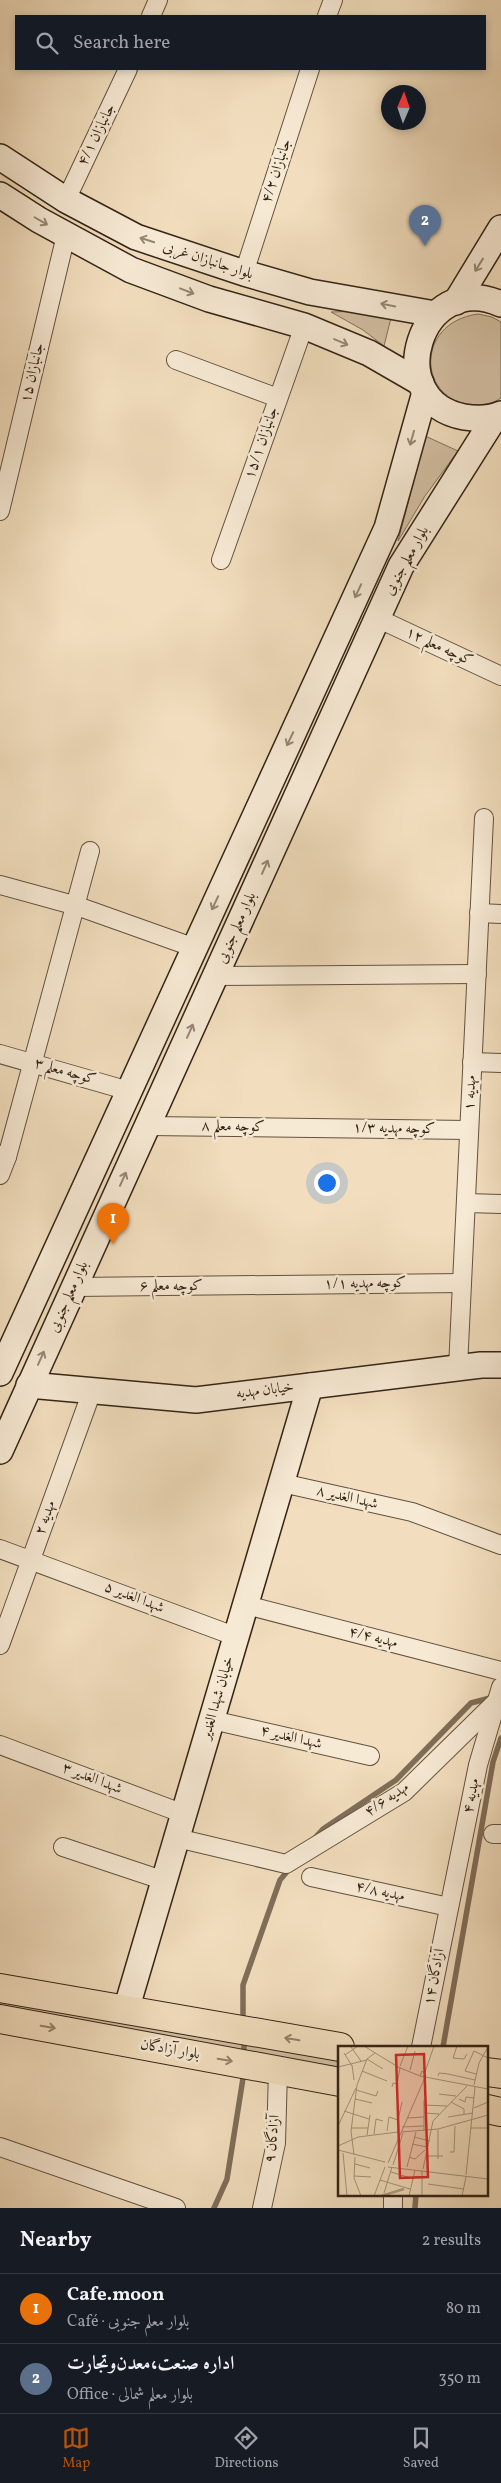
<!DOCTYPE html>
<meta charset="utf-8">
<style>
body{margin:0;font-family:Vollkorn,Amiri,serif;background:#20242c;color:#f1f3f6}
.compass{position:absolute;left:381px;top:85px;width:45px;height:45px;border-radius:50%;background:#171b24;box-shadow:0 2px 8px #0003;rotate:2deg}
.you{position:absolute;left:326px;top:1182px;width:18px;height:18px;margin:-12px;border:4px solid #fff;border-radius:50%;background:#1a73e8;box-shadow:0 0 0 8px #1a73e833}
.badge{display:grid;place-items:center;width:32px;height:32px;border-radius:50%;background:#b45309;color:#fff;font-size:16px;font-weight:700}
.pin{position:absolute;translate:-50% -41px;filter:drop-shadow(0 1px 2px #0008)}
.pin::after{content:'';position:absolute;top:26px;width:18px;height:15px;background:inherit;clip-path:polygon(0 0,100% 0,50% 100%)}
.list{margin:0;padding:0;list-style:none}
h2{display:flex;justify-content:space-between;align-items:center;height:65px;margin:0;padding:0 20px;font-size:21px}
h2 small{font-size:16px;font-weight:400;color:#9ea1a6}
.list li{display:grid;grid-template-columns:32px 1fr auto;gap:15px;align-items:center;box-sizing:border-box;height:70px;padding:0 20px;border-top:1px solid #363941}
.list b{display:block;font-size:19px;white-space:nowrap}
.list p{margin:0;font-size:16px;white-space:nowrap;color:#9ea1a6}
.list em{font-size:16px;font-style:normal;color:#9ea1a6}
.icon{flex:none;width:28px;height:28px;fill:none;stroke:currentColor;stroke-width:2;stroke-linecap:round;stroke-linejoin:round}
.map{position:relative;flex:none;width:501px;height:2208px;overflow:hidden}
.search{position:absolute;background:#171b24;box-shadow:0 2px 8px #0003;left:15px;right:15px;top:15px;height:55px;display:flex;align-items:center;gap:12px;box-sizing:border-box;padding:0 18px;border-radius:0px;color:#9ea1a6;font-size:19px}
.sheet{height:205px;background:#171b24}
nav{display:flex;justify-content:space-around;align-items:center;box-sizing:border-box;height:70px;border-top:1px solid #363941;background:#171b24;font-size:14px;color:#9ea1a6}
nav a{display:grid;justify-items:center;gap:2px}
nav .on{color:#b45309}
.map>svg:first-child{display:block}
</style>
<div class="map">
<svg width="501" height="2208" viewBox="0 0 501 2208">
<rect width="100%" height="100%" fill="#f2debe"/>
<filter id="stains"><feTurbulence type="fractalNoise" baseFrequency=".004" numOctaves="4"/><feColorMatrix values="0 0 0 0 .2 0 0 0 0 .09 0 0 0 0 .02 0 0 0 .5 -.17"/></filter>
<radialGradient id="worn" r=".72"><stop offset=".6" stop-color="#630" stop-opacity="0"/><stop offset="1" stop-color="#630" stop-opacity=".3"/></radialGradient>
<g fill="#d2bea1" stroke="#82715c">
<path d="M393,310L384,346L363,330L331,312Z"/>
<path d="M478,314L492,317L501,322V398C494,403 484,405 475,405C418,403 413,323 478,314Z"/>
<path d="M423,435L458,451L425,496L398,541L418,466Z"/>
<path d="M0,1993L340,2053V2069L0,2005Z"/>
</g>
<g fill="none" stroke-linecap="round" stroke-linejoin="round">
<g stroke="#7f6e59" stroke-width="5.5">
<path d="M314,1839L323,1829L396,1780L471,1703L494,1697"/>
<path d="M243,2023V1985L280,1880L291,1867"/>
<path d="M244,2037V2058"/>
<path d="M443,2047L493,1762L501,1738"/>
<path d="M214,2208L227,2179L244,2072"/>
<path d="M415,2208L416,2194"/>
</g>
<g stroke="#635240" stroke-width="20">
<g id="street">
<path d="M151,16L158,0"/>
<path d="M327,16L333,0"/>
<path d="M66,200L128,69"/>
<path d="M244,273L310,69"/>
<path d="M176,360L278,398"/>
<path d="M0,511L66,235"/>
<path d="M221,560L304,326"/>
<path d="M377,618L501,676"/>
<path d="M0,885L77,906L195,948"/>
<path d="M479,913L501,914"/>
<path d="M215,976L477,974"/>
<path d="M0,1054L129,1091"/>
<path d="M472,1062L501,1063"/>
<path d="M147,1126L469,1130"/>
<path d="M0,1155L7,1157L90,851"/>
<path d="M0,1175L7,1157"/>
<path d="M466,1203L501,1204"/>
<path d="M74,1287L462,1283"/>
<path d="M458,1368L484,818"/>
<path d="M282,1483L412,1512L501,1545"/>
<path d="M0,1549L237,1637"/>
<path d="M246,1605L501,1671"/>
<path d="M0,1645L92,1391"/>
<path d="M212,1720L370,1756"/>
<path d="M0,1745L184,1814"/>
<path d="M493,1834H501"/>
<path d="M177,1838L286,1864L404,1792L498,1700"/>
<path d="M63,1847L165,1881"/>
<path d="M311,1877L449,1907"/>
<path d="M421,2047L478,1765L501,1687"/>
<path d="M0,2147L176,2208"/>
<path d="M262,2208L276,2143L278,2070"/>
<path d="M393,2208V2194"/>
</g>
</g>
<g stroke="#332416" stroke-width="28">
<g id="secondary">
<path d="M0,157L66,200L136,237L244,273L310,292L435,314"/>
<path d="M0,195L39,220L131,270L209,299L304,326L369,353L421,383"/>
<path d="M456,302L501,228"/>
<path d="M501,304C420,268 379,401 464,417C476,419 489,419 501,414"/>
<path d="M0,1373L387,528L425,392"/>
<path d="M29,1385L196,1400L481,1365H501"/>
<path d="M0,1451L401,566L495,417"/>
<path d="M126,2010L310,1386"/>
</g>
</g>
<g stroke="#332416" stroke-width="30">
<g id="primary">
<path d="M0,1988L340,2047"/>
<path d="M0,2019L340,2082"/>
<path d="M487,2072L501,2074"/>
<path d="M487,2109L501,2112"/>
</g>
</g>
<use href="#street" stroke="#f7ead5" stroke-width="18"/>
<use href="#secondary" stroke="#f7ead5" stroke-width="25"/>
<use href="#primary" stroke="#f2debe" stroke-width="28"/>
</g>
<defs><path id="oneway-shaft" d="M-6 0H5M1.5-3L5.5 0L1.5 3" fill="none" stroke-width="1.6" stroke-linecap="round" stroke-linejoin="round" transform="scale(1.25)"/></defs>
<g stroke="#958776">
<use href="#oneway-shaft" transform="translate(41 221) rotate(30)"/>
<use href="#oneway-shaft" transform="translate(147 240) rotate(-162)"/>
<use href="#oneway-shaft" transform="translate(479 265) rotate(122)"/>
<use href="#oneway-shaft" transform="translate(187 291) rotate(21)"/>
<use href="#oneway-shaft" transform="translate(388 305) rotate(-169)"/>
<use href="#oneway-shaft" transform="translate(341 342) rotate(23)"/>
<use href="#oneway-shaft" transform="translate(412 438) rotate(106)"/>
<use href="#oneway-shaft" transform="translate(358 591) rotate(115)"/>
<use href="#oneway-shaft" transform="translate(290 739) rotate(115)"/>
<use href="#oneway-shaft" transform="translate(265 867) rotate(-66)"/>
<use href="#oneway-shaft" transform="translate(215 903) rotate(115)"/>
<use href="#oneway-shaft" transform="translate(190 1031) rotate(-66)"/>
<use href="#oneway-shaft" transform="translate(123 1179) rotate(-66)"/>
<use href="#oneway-shaft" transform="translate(41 1358) rotate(-66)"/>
</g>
<g stroke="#92816a">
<use href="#oneway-shaft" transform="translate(48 2027) rotate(10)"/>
<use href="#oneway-shaft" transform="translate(292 2039) rotate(-170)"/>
<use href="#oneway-shaft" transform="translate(225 2060) rotate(10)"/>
</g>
<g text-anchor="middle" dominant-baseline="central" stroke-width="5" stroke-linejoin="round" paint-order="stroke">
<g font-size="15" fill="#332416" stroke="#f7ead5">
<text transform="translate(97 135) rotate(-64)">جانبازان ۴/۱</text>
<text transform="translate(277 171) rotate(-72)">جانبازان ۴/۲</text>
<text transform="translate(208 261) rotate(18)">بلوار جانبازان غربی</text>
<text transform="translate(33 373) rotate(-77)">جانبازان ۱۵</text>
<text transform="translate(262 443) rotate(-71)">جانبازان ۱۵/۱</text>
<text transform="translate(407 561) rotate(-61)">بلوار معلم جنوبی</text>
<text transform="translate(439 647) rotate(25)">کوچه معلم ۱۲</text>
<text transform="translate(237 928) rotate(-66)">بلوار معلم جنوبی</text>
<text transform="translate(65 1072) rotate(16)">کوچه معلم ۳</text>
<text transform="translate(471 1093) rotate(-87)">مهدیه ۱</text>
<text transform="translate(233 1127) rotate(1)">کوچه معلم ۸</text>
<text transform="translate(394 1129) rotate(1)">کوچه مهدیه ۱/۳</text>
<text transform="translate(365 1284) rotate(-1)">کوچه مهدیه ۱/۱</text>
<text x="171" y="1286">کوچه معلم ۶</text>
<text transform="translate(69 1297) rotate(-66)">بلوار معلم جنوبی</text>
<text transform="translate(265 1391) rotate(-7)">خیابان مهدیه</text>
<text transform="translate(347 1498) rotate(13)">شهدا الغدیر ۸</text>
<text transform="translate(46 1518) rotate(-70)">مهدیه ۲</text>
<text transform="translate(134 1598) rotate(21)">شهدا الغدیر ۵</text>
<text transform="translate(373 1638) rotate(14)">مهدیه ۴/۴</text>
<text transform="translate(218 1698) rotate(-74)">خیابان شهدا الغدیر</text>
<text transform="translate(291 1738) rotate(13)">شهدا الغدیر ۴</text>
<text transform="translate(92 1779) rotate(21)">شهدا الغدیر ۳</text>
<text transform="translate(472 1796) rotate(-79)">مهدیه ۴</text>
<text transform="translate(387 1800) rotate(-34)">مهدیه ۴/۶</text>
<text transform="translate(380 1892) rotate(12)">مهدیه ۴/۸</text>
<text transform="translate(435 1977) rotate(-79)">آزادگان ۱۴</text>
<text transform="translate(170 2050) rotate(10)">بلوار آزادگان</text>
<text transform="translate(273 2139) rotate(-84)">آزادگان ۹</text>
</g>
</g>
<g transform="translate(338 2046)">
<rect width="150" height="150" fill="#f2debe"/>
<path fill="none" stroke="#b19f85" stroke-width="2.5" d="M43,150L66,143"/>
<path fill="none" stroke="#a6947b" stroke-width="1" d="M26,0L60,21L82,30M119,0L115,12L126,13L129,8M13,1L23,15M6,7L14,20M7,9L20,0M29,13L45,23M14,19L16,34M62,20L70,0M0,21L29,14M72,24L77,5M24,25L49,35M87,26L96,0M138,28L127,25L136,5L150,12M100,30L101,27L110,28L137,34M87,31L150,43M136,39L141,17L150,1M54,41L55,37L59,38L62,22M18,44L38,50L40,45M101,48L118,50M17,53L34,57M121,53L127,56L128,51L136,52M113,56L126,63V68M86,59L109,60M136,62L150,56M6,65L31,73M86,67L101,68M110,71L135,67M69,72L86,71M0,80L18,42M64,81L86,80M13,82H30M132,82H150M49,85L51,71L60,74L64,56M86,85V54M63,86L100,83L150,69M36,88L38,73L45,75M29,89L32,69M76,91L92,95M74,98L89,101M0,100L20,91L60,86M0,104L47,116M112,106H116L117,80M5,107L9,150M16,109L13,85L19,39L29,13L37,7M89,110H105M17,111L16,132L23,150M71,111L77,113L87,104M100,113V84M50,117L88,29L84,25L82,30L86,31M17,118L32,122M55,119L65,87M50,121L150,133M69,121L78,86M85,123L95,75L129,40M53,126L76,133M128,129L137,41M16,130L33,131M42,134L72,143M90,138L126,143M46,147L54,121M36,150L47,121M71,150L77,124M84,150V125M124,150L128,131"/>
<path fill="#d62828" fill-opacity="0.15" stroke="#d62828" stroke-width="2.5" d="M86,8L90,131L62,132L58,9Z"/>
<rect width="150" height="150" fill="none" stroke="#332416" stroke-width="2.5"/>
</g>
<rect width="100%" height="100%" filter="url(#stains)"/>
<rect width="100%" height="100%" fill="url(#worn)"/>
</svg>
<svg class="compass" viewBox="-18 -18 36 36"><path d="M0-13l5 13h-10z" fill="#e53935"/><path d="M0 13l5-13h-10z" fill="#9ea1a6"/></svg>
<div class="you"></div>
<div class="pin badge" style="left:113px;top:1244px;background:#e8710a">1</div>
<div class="pin badge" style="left:425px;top:246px;background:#5c6f8a">2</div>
<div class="search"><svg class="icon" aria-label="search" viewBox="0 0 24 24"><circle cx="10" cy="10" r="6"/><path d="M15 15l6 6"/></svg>Search here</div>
</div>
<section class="sheet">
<h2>Nearby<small>2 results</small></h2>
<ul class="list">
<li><span class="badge" style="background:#e8710a">1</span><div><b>Cafe.moon</b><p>Café · بلوار معلم جنوبی</p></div><em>80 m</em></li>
<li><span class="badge" style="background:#5c6f8a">2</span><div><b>اداره صنعت،معدن‌و‌تجارت</b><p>Office · بلوار معلم شمالی</p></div><em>350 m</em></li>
</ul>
</section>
<nav>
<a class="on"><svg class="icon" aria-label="map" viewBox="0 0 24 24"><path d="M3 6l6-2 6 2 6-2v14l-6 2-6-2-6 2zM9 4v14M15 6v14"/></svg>Map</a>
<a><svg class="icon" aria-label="directions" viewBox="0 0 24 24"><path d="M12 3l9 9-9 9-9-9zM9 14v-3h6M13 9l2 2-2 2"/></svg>Directions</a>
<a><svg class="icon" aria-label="saved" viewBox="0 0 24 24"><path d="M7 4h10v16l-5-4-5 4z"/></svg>Saved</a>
</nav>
